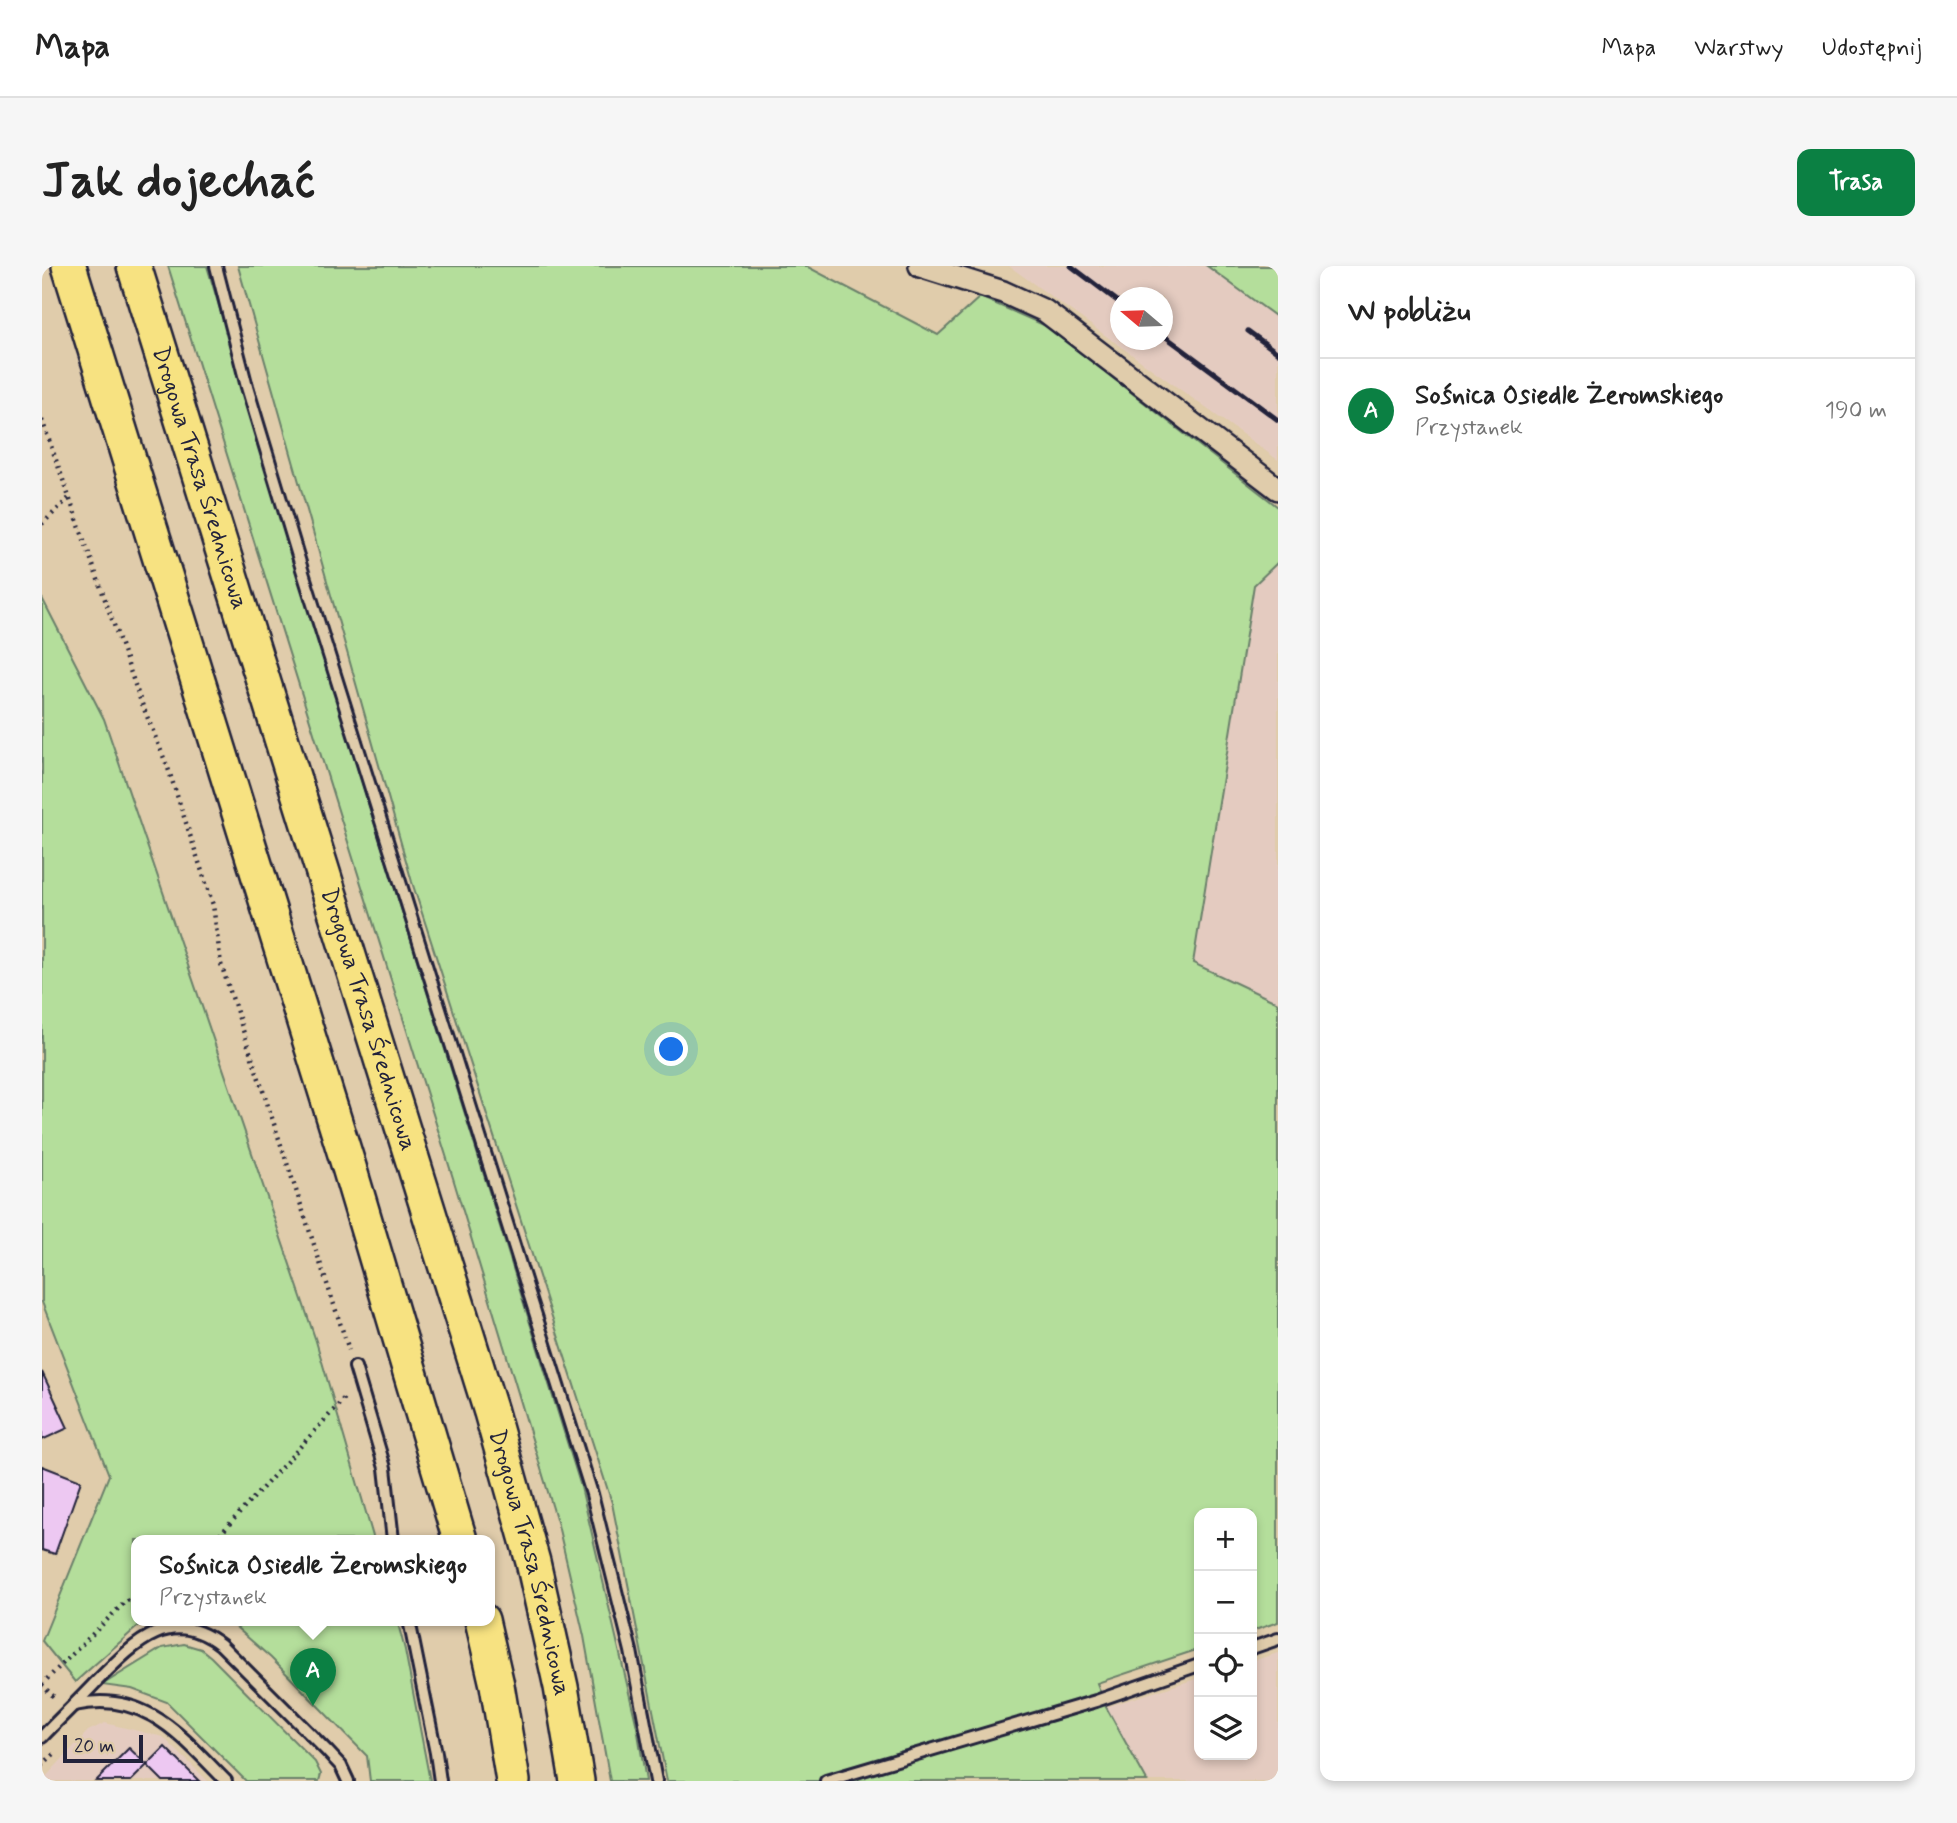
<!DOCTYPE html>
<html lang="pl">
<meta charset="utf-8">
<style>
body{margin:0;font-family:Mynerve,sans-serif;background:#f6f6f6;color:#222}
.controls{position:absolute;right:21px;bottom:21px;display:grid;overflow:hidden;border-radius:14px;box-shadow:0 4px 10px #0003}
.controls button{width:63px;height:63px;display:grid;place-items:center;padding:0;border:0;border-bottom:2px solid #e0e0e0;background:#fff;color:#222;font:35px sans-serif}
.compass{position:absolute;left:1068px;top:21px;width:63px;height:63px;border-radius:50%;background:#fff;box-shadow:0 4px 10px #0003;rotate:289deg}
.scale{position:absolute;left:21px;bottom:18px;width:80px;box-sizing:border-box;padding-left:7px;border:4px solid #22223b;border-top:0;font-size:19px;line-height:24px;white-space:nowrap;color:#22223b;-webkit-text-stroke:5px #e0ccab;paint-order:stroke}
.you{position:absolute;left:630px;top:784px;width:24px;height:24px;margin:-18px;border:5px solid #fff;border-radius:50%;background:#1a73e8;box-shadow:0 0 0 10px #1a73e833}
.badge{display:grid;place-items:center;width:46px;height:46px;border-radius:50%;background:#0b8043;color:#fff;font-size:23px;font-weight:700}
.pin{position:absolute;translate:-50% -58px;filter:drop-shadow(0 2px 4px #0008)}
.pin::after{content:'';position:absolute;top:37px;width:24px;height:21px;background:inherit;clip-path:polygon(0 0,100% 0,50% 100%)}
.popup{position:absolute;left:89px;top:1269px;width:364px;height:91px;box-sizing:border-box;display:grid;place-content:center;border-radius:14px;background:#fff;filter:drop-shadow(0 2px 5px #0005);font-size:23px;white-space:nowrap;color:#767676}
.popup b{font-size:26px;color:#222}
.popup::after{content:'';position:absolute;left:50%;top:100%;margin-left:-14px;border:14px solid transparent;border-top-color:#fff}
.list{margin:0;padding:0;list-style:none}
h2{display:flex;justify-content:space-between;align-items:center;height:91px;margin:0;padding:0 28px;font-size:30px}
h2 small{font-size:23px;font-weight:400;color:#767676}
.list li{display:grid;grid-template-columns:46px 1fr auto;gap:21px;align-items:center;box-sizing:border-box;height:105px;padding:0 28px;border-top:2px solid #e0e0e0}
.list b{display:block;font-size:26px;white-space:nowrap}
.list p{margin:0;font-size:23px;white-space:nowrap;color:#767676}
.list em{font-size:23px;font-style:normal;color:#767676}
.icon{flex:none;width:38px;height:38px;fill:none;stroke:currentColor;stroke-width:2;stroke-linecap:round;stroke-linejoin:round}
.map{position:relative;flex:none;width:1236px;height:1515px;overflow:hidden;border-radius:14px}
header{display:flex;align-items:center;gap:42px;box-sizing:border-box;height:98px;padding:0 35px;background:#fff;border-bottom:2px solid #e0e0e0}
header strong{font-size:33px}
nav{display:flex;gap:38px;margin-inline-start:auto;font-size:24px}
.intro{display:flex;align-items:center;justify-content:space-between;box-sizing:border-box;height:168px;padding:0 42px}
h1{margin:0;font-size:49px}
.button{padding:18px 32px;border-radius:14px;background:#0b8043;color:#fff;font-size:24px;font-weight:700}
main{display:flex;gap:42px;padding:0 42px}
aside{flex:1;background:#fff;border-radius:14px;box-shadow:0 4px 10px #0003}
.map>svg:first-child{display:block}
</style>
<header>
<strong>Mapa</strong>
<nav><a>Mapa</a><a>Warstwy</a><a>Udostępnij</a></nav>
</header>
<div class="intro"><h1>Jak dojechać</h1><a class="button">Trasa</a></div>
<main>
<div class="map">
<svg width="1236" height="1515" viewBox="0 0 1236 1515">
<rect width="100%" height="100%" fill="#e0ccab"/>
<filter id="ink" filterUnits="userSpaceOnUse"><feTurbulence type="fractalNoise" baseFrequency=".0143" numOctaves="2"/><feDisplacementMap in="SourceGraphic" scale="14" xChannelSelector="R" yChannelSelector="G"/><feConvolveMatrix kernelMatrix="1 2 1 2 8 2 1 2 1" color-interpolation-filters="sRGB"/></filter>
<g filter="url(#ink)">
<g fill="#e4cbc0" fill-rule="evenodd">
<path d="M967,0H1165L1195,21L1236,52V194ZM1078,32H1120V74H1078Z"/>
<path d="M1236,296V737L1151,697L1212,319Z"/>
<path d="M1236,1387V1515H1105L1064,1441L1157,1412V1489H1210V1395Z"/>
<path d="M63,1457L121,1471L166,1515H0L46,1465Z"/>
</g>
<g fill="#b4de9b" stroke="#6b806b" stroke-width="2">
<path d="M126,0H165L316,504L539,1221L595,1461L604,1515H568L542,1370L516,1259L411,912Z"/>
<path d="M196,0H764L896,69L938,31L1004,60L1236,241V296L1212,319L1151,697L1236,737V1356L1210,1365V1247H1157V1383L1055,1417L1064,1441L1105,1515H625L570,1237L370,616Z"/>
<path d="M1165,0H1236V52Z"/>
<path d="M0,332L62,453L274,1075L332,1274H94V1354H103L33,1416L0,1375L67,1209L0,1036Z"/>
<path d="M186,1354H355L363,1384L388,1515H328L325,1490L229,1392Z"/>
<path d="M142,1378L159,1383L169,1391L273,1496L279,1508L277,1515H204L125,1436L90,1423L60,1419L120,1382Z"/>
</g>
<g fill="#edc8f2" stroke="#22223b" stroke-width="2">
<path d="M0,1106L26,1162L0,1174Z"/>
<path d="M0,1200L39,1215L13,1288L0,1284Z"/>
<path d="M123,1481L157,1515H121L105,1499Z"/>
<path d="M87,1482L105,1499L89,1515H54Z"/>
</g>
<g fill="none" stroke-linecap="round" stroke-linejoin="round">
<g stroke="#22223b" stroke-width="16">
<g id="service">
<path d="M174,0L205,121L259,300L550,1228L589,1385L614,1515"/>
<path d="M313,1101L343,1202L351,1274"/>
<path d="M367,1354L394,1487L398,1515"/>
<path d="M1210,1382L1236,1373"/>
<path d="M32,1439C103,1423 139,1470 184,1515"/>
<path d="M0,1471C17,1453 36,1435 53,1417C90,1380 127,1338 179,1379L285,1485L299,1500L306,1515"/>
<path d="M784,1515L1054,1435L1157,1399"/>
</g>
</g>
<g stroke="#22223b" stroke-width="26">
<path id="minor" d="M878,0L961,26L1003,45L1236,223"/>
</g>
<g stroke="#22223b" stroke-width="38">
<g id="primary">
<path d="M27,0L307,901L418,1274"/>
<path id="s1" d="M92,0L449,1146L491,1296L519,1421L535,1515"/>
<path d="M440,1354L455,1419L471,1515"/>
</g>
</g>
<g stroke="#22223b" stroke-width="4.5" stroke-dasharray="2 5" stroke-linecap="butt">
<path d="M0,154L98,433L126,502L171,639L179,698L307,1084"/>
<path d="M0,258L28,231"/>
<path d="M173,1274L300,1135L303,1129"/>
<path d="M0,1418L81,1338L94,1329"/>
<path d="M0,1419L13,1432"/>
<path d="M0,1499L12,1488"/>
</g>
<use href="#service" stroke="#e0ccab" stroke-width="10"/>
<use href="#minor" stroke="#e0ccab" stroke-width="21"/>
<use href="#primary" stroke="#f7e281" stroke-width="33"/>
<g stroke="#22223b" stroke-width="5">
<path d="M1029,0L1078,37"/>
<path d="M1206,65L1236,87"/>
<path d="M1120,68L1236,154"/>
</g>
</g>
</g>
<g text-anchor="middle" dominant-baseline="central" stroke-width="7" stroke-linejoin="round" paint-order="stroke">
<g font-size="24" fill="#22223b" stroke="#e0ccab">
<text stroke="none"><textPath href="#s1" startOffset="222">Drogowa Trasa Średnicowa</textPath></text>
<text stroke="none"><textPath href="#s1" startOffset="789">Drogowa Trasa Średnicowa</textPath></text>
<text stroke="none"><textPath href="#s1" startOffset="1356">Drogowa Trasa Średnicowa</textPath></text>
</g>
</g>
</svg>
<div class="controls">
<button>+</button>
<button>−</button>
<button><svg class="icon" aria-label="locate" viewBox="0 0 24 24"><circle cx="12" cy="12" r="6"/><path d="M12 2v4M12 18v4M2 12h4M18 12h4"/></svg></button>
<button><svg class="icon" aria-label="layers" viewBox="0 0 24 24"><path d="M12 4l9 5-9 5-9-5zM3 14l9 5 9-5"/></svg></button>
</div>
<svg class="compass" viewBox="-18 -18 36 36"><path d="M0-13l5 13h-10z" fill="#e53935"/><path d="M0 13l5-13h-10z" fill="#767676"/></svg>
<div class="scale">20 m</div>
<div class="you"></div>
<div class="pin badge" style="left:271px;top:1440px">A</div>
<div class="popup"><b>Sośnica Osiedle Żeromskiego</b>Przystanek</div>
</div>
<aside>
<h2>W pobliżu<small></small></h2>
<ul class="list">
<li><span class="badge">A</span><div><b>Sośnica Osiedle Żeromskiego</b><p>Przystanek</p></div><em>190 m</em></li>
</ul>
</aside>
</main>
